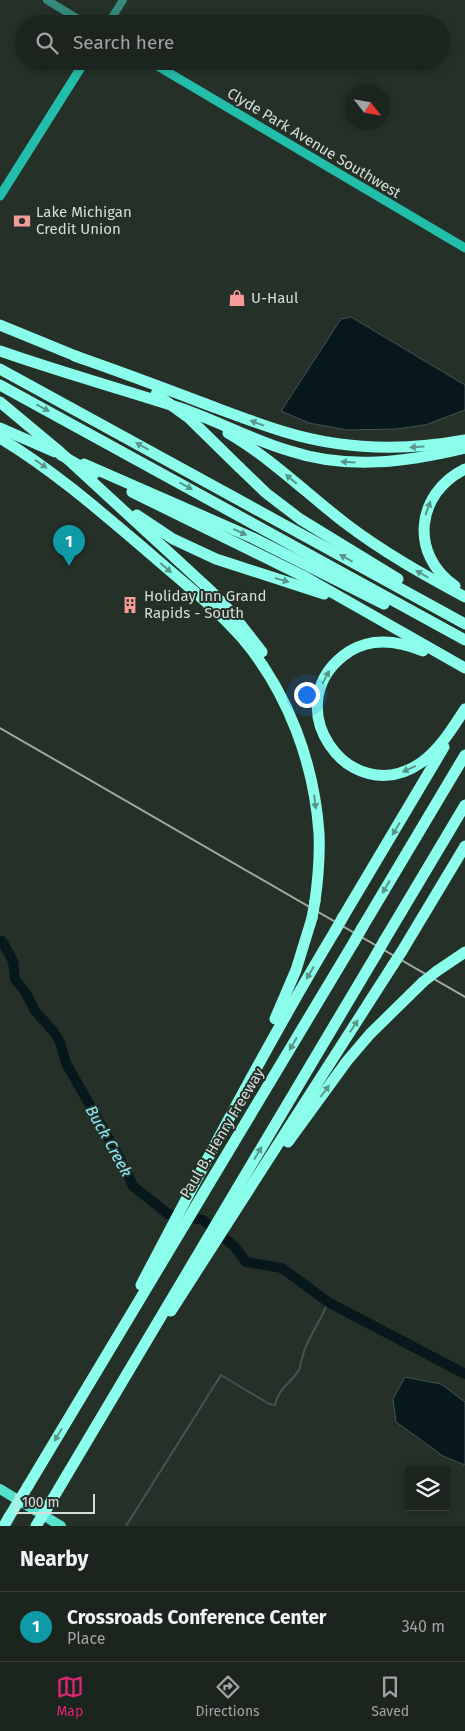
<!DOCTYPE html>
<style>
body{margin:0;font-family:"Fira Sans",sans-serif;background:#29302b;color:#f1f3f6}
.controls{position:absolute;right:15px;bottom:15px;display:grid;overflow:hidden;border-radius:0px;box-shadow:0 2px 8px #0003}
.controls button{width:45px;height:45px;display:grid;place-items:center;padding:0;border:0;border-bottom:1px solid #3a413c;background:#1c241e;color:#f1f3f6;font:25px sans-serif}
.compass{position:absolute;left:345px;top:85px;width:45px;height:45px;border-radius:50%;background:#1c241e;box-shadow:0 2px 8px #0003;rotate:121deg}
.scale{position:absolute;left:15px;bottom:12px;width:80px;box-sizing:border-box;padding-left:5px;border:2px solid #d7ded9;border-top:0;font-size:14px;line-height:18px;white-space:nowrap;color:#d7ded9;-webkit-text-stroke:4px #253028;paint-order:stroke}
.you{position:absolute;left:306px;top:694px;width:18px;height:18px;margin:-12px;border:4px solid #fff;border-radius:50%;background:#1a73e8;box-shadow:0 0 0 8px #1a73e833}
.badge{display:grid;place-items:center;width:32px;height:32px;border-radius:50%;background:#db2777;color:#fff;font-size:16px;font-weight:700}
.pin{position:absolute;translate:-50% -41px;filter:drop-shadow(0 1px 2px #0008)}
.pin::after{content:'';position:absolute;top:26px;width:18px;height:15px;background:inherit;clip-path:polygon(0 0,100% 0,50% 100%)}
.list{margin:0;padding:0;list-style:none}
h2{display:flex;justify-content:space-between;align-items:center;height:65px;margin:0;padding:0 20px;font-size:21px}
h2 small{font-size:16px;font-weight:400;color:#a0a4a4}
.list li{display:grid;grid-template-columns:32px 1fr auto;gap:15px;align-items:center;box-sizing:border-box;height:70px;padding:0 20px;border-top:1px solid #3a413c}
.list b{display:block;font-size:19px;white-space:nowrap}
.list p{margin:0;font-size:16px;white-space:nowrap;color:#a0a4a4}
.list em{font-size:16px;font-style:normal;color:#a0a4a4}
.icon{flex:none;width:28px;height:28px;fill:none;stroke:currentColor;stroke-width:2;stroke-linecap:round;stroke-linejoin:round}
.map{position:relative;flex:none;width:465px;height:1526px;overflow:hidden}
.search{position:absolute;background:#1c241e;box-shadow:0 2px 8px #0003;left:15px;right:15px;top:15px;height:55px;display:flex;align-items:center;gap:12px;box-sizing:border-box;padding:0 18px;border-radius:28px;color:#a0a4a4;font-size:19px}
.sheet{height:135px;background:#1c241e}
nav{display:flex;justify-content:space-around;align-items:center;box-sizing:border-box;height:70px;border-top:1px solid #3a413c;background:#1c241e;font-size:14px;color:#a0a4a4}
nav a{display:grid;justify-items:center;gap:2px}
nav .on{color:#db2777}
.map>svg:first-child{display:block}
</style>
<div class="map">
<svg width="465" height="1526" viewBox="0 0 465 1526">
<rect width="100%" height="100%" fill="#253028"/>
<g fill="#06181b" stroke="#455354">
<path d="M351,317L465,385V410L425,425L396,429L347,430L309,423L281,411L341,319Z"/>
<path d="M405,1377L441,1384L465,1402V1465L443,1456L396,1422L393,1399Z"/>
</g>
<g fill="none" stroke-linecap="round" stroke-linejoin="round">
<path stroke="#455354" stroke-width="2" d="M126,1526L221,1375L269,1404L275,1405C279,1387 290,1384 299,1370C301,1366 300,1363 302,1359C303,1353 306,1346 309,1340C315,1327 323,1316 328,1302"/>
<path stroke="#06181b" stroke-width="10" d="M0,941H2L13,961L15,979L26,993L35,1011L54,1032L60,1042L66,1063L118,1155L133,1186L168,1214L203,1220L235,1247L246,1262L282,1268L328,1302L465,1374"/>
<g stroke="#37897d" stroke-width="8">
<path d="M47,0L86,24"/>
<path d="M108,24L123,0"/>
</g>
<g stroke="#23beab" stroke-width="9">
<path d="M149,61L465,248"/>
<path d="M0,196L85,61"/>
</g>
<path stroke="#55e1cd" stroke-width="10" d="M0,1489L61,1526"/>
<g stroke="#8bfeeb" stroke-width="11">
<path d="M0,325L83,359"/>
<path d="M0,351C60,372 121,389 180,408C218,421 252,440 290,451C348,470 406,462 465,448"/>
<path d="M75,356C118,371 161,387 203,403C230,413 258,424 285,432C344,450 405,451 465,440"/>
<path d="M0,369L465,624"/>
<path d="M0,385L465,640"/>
<path d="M0,402L60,452L211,591L230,611L262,652"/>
<path d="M0,428L55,452"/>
<path d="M228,433C271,458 306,493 345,523C383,552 424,575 465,597"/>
<path d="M0,438C53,470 100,511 147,551C179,579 214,606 242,638C288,692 314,763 319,833C320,855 318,879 315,901"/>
<path d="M84,464L253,538L384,604"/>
<path d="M239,467L266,493L300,519L398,579"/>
<path d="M132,492L305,577L465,668"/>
<path d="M137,515L173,539L216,559L324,594"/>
<path d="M455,586C409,554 416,493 465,469"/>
<path d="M423,651C399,641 373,637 350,651C272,701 349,814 422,762C441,748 453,727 465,709"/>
<path d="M343,917L444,747"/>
<path d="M362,928L465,755"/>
<path d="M384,941L465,805"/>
<path d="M402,951L465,846"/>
<path d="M437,971L465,952"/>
<path d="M275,1019L296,970L312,918"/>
<path d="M288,1142L347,1061L370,1034L423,982"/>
<path d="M141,1285C204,1165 266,1046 335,931"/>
<path d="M171,1311L393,965"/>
<path d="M28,1486L354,942"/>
<path d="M52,1500L376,955"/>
<path d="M4,1526L9,1517"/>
</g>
<path stroke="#9fa7a1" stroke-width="2" d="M0,728L465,997"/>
<g stroke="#8bfeeb" stroke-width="11">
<path d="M156,394L189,418L239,467"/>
<path d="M61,455L94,474"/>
<path d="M312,918L315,901"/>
<path d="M335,931L343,917"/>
<path d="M354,942L362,928"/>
<path d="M376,955L384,941"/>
<path d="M393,965L402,951"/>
<path d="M423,982L437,971"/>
<path d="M9,1517L28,1486"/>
<path d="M36,1526L52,1500"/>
</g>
</g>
<defs><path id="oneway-solid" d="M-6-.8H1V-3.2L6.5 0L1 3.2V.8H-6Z" transform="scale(1.25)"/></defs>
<g fill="#58978a">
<use href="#oneway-solid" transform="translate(43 408) rotate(28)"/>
<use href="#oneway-solid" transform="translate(257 423) rotate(-160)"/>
<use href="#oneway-solid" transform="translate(142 446) rotate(-151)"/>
<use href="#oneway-solid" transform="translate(417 447) rotate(177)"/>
<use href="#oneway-solid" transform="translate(348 462) rotate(-176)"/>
<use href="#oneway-solid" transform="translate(41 464) rotate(35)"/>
<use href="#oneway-solid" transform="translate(291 479) rotate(-140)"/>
<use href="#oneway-solid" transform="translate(186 486) rotate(29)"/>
<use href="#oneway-solid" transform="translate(428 508) rotate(-70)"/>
<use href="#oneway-solid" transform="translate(240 532) rotate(25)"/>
<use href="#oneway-solid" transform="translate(346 558) rotate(-151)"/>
<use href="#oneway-solid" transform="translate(166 568) rotate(41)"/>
<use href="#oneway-solid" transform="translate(422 574) rotate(-150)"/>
<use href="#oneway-solid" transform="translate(282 580) rotate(16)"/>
<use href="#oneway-solid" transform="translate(326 677) rotate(-62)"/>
<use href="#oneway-solid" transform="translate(409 769) rotate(156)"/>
<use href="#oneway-solid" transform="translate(315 802) rotate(83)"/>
<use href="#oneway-solid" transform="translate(396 829) rotate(121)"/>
<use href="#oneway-solid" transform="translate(386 887) rotate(121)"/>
<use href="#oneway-solid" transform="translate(310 973) rotate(121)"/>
<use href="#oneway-solid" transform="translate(354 1026) rotate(-57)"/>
<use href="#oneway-solid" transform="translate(293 1044) rotate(121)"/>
<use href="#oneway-solid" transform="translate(325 1091) rotate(-53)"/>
<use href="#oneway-solid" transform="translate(258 1153) rotate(-59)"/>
<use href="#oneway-solid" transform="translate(58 1435) rotate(121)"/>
</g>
<defs>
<g id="bank-bare" transform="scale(1.35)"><path d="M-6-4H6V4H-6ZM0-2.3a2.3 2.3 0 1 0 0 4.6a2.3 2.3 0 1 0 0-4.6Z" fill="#f59b98" stroke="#253028" stroke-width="2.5" paint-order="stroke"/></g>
<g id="shop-bare" transform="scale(1.35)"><path d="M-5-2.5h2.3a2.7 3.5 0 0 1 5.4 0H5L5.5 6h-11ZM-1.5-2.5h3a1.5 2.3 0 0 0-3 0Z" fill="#f59b98" stroke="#253028" stroke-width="2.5" paint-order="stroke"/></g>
<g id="building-bare" transform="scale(1.35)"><path d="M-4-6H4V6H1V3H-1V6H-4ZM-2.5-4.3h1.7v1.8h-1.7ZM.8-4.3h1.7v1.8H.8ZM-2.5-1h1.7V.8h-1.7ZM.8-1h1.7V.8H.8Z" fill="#f59b98" stroke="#253028" stroke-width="2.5" paint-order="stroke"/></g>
</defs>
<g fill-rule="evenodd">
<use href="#bank-bare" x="22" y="221"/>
<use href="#shop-bare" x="237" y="298"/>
<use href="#building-bare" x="130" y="605"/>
</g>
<g text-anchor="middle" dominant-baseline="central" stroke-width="4" stroke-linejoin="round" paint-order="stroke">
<g font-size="15" fill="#d7ded9" stroke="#253028">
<text transform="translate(314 143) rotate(31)">Clyde Park Avenue Southwest</text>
<text transform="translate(222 1133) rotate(-59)">Paul B. Henry Freeway</text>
</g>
<g font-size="15" fill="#d7ded9" stroke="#253028" text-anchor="start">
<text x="36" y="212">Lake Michigan<tspan x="36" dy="17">Credit Union</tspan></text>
<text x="251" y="298">U-Haul</text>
<text x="144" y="596">Holiday Inn Grand<tspan x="144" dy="17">Rapids - South</tspan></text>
</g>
<g font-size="16" font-style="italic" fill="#8de9f8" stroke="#253028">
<text transform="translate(109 1141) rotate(61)">Buck Creek</text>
</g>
</g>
</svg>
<div class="controls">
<button><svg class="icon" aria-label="layers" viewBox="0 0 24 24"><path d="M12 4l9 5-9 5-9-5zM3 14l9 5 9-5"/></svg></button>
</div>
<svg class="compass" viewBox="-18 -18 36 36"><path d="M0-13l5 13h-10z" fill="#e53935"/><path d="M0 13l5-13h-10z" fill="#a0a4a4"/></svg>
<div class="scale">100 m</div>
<div class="you"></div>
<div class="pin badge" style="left:69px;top:566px;background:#0f9aa8">1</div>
<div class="search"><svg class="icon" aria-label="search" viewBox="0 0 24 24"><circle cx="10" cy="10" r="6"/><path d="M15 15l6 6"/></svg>Search here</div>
</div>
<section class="sheet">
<h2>Nearby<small></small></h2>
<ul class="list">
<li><span class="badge" style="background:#0f9aa8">1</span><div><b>Crossroads Conference Center</b><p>Place</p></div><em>340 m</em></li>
</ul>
</section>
<nav>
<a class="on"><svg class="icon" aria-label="map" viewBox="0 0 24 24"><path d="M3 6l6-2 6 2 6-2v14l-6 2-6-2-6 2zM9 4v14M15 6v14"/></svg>Map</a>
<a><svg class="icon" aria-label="directions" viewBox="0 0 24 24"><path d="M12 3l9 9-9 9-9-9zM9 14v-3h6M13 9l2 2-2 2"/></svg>Directions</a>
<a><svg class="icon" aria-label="saved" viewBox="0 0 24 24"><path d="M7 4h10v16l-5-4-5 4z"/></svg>Saved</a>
</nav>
